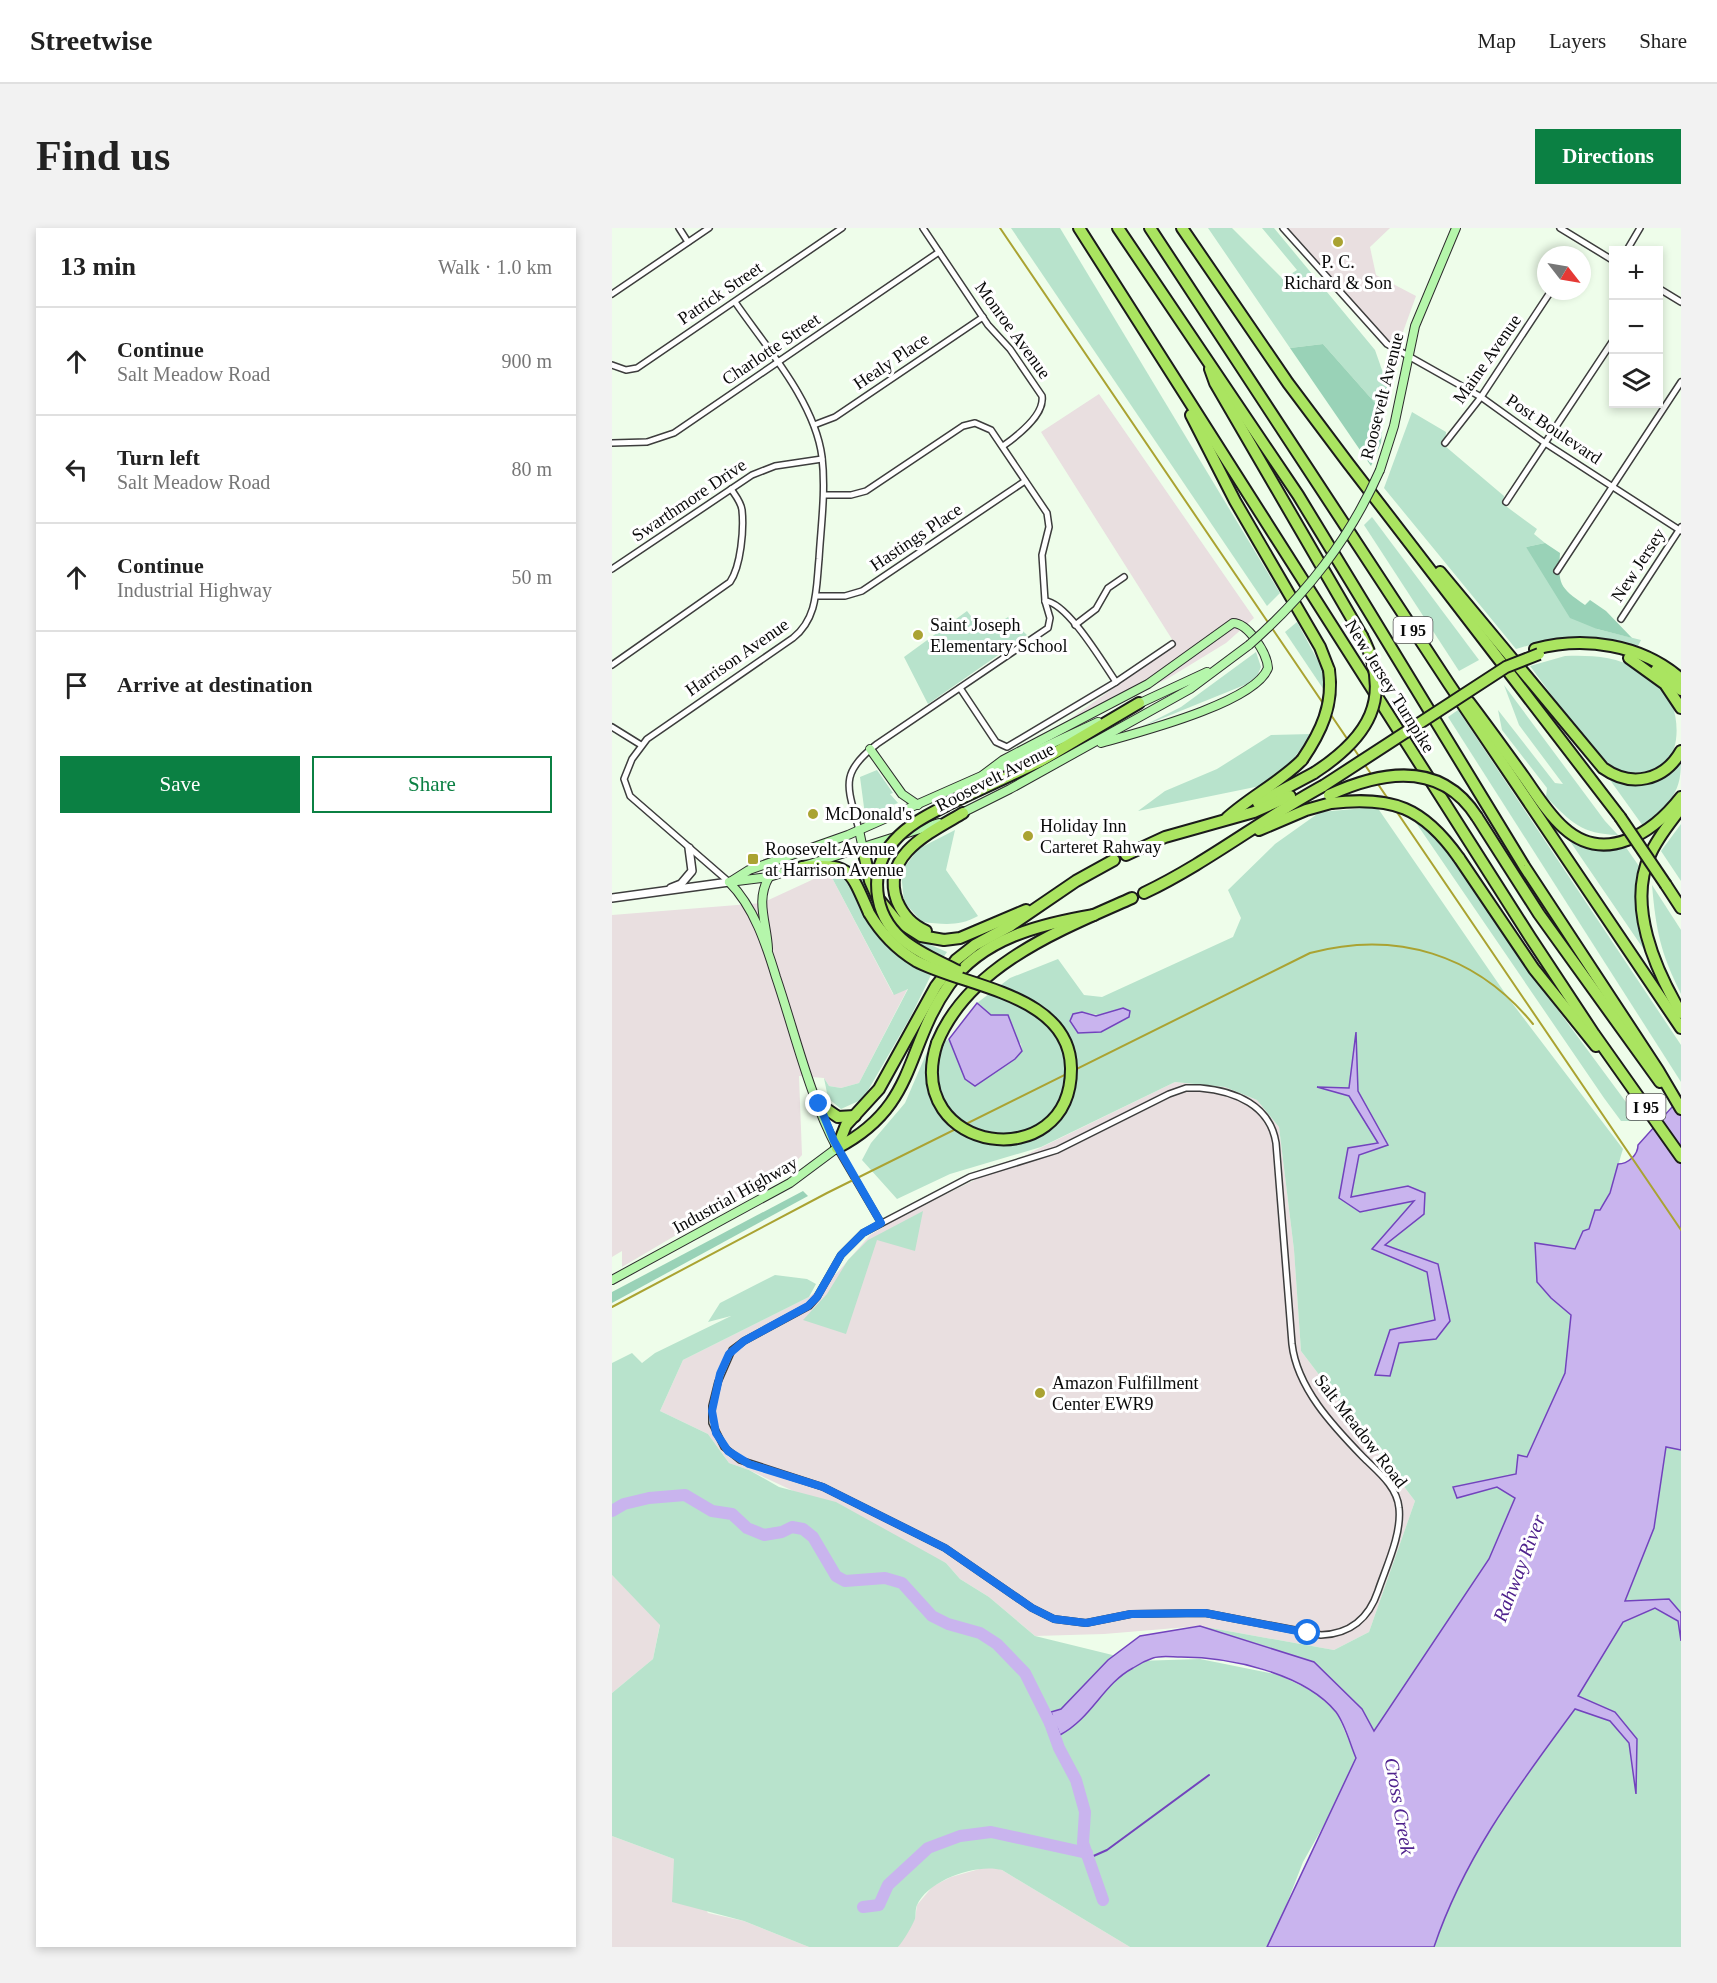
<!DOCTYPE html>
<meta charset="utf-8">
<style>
body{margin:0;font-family:"Times New Roman",serif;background:#f2f2f2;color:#222}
.controls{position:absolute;right:18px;top:18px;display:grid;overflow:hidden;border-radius:0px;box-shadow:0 3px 9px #0003}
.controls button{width:54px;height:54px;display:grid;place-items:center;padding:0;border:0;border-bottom:2px solid #e0e0e0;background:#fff;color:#222;font:30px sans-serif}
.compass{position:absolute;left:925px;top:18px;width:54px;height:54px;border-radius:50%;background:#fff;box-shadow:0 3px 9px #0003;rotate:121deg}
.stop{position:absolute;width:18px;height:18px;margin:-14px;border:4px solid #1a73e8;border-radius:50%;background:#fff}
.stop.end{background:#1a73e8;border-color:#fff;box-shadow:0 2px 6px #0008}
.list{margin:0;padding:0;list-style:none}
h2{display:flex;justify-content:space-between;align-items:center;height:78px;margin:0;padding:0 24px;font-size:26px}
h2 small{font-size:20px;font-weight:400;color:#767676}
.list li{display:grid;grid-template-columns:39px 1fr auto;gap:18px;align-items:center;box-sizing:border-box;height:108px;padding:0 24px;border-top:2px solid #e0e0e0}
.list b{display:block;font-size:22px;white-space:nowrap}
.list p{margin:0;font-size:20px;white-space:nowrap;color:#767676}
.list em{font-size:20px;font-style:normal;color:#767676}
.actions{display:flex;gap:12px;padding:18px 24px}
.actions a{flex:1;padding:14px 0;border:2px solid #0b8043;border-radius:0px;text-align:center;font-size:21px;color:#0b8043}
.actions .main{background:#0b8043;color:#fff}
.icon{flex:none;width:33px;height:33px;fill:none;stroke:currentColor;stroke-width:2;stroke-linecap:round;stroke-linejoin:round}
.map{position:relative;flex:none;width:1069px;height:1719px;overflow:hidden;border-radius:0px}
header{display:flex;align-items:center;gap:36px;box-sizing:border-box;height:84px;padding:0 30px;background:#fff;border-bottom:2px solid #e0e0e0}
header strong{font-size:28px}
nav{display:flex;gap:33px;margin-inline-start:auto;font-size:21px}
.intro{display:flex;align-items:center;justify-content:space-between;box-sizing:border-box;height:144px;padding:0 36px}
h1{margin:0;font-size:42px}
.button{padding:15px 27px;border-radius:0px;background:#0b8043;color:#fff;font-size:21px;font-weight:700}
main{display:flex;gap:36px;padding:0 36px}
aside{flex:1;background:#fff;border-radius:0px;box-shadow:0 3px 9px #0003}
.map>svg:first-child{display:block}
</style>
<header>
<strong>Streetwise</strong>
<nav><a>Map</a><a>Layers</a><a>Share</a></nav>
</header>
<div class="intro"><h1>Find us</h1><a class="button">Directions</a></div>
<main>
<aside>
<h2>13 min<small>Walk · 1.0 km</small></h2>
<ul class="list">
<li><svg class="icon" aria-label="ahead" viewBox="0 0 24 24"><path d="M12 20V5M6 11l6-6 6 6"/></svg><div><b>Continue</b><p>Salt Meadow Road</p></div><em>900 m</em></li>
<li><svg class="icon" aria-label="left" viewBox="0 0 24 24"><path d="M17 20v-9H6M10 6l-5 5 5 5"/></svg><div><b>Turn left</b><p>Salt Meadow Road</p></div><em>80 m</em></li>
<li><svg class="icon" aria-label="ahead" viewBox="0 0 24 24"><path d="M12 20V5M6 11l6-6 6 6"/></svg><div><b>Continue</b><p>Industrial Highway</p></div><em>50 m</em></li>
<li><svg class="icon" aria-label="arrive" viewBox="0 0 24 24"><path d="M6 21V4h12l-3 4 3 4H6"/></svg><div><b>Arrive at destination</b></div></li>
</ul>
<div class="actions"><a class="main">Save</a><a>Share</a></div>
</aside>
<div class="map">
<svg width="1069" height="1719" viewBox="0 0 1069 1719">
<rect width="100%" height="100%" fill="#eefdea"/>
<g fill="#e9dfe0">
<path d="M670,0H778L758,19L764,47L804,68L783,126Z"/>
<path d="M487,166L642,390L614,415L555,451L455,498L454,494L563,416L429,204Z"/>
<path d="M217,644L281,766L296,760L247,855L229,860L217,858L212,850L187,848L190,927L178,940L10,1039V1023L0,1029V687L150,675Z"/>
<path d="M563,854L613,859L645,872L667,899L682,1022L689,1123L803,1273L757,1404L722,1422L588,1398L492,1406L423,1408L377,1369L348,1351L334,1335L137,1242L117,1235L96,1206L48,1183L71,1132L197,1069L226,1044L258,1007L289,988Z"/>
<path d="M0,1347L48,1396L41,1431L0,1465Z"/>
<path d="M0,1608L62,1631L96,1685L132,1693L197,1719H0Z"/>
<path d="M378,1638L390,1642L518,1719H286L303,1691L305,1677L321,1658L339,1649Z"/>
</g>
<g fill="#b8e3cc" fill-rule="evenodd">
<path d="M399,0H448L668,365L655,378Z"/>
<path d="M596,0H620L671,51L685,42L650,0H662L763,122L777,162L772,185L711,116L678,120Z"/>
<path d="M800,184L834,204L833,218L892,268L891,276L925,301L922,306L933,315L914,319L985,401L1029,412L1026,418C980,404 950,407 904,421L772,260Z"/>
<path d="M760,289L867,432L847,443L752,297Z"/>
<path d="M355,383L372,405L396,389L415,407L316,476L292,429Z"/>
<path d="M685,394L712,444L714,465L673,404Z"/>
<path d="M644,424L649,439L645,448L635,456L529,499L569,479Z"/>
<path d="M953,428C976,427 1004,428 1025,441C1038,449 1053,462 1060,476C1069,501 1067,540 1034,544C1025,545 1015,546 1007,542C985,533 935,460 918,438Z"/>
<path d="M892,457L993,593L1006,607C969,606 959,594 934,569L935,560L890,502L886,482L943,555L951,556L907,497Z"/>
<path d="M846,482L1069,817V854L836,489Z"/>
<path d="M700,506L676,538L648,558L526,583L553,563L605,541L659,507Z"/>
<path d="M1069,534C1069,569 1055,575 1031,598L998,552C1024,554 1053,559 1069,534Z"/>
<path d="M265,542L281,565L278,566L286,575L253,587L248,549Z"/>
<path d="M765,579L897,771L1011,921C1005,939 999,976 982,985L977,1001L971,1003L963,1021L923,1015L939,1070L959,1087L953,1145L915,1229L906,1227L904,1246L845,1270L885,1259L903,1269L877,1331L762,1503L750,1481L702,1434L588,1398L722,1422L757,1404L803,1273L689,1123L682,1022L667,899L645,872L613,859L563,854L429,919L338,946L285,971L250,932L259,915L293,875L315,824L337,811L353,851L403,831L410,823L409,816L365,775L398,750L446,731L472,767L490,769L621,709L629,690L616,662L663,616L708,584ZM470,784L512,792L489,804L466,805ZM744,809L746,863L776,917L747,927L739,969L796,958L812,986L772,1017L826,1036L824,1111L787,1114L778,1102L823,1093L815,1044L760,1021L803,973L749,984L727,970L736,920L767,915L737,868L709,859L737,861Z"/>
<path d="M800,589L822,605L929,759L1028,893H1009L992,870Z"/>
<path d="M1069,596V653L1049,623Z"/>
<path d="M343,602L334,642L366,688C347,699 330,696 310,694L292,674L289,644L306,621Z"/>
<path d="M951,603C972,617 988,626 1013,618L1029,641L1037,729Z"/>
<path d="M246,634L252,655L288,704L335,724L318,749L299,788L251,871L229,881L216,870L212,850L217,858L229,860L247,855L296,761L282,767L217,644Z"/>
<path d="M1040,657L1069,702V766C1048,724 1044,702 1040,657Z"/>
<path d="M311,983L303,1023L265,1012L234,1106L191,1092L215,1066L236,1032L256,1012Z"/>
<path d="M163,1047L195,1051L204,1056L197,1069L71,1132L48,1183L96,1206L117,1235L137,1242L167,1259L224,1274L334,1335L348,1351L377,1369L423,1408L525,1433L588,1431L667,1447L704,1465L725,1485L744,1530L735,1556L691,1634L658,1719H518L390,1642C365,1635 316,1652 305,1677C303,1682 304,1687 303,1691C299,1700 292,1712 286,1719H197L132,1693L60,1674L62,1631L0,1608V1465L41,1431L48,1397L0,1347V1135L20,1125L30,1135L43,1125L119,1088L96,1094L108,1075Z"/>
<path d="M1054,1219L1069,1222V1385L1057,1371L1013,1374L1042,1300Z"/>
<path d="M1043,1380L1066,1393L1069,1413V1719H822C853,1628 907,1557 963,1480L998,1493L1017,1515L1024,1560L1025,1511L1003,1484L966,1468L1011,1394Z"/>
</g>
<g fill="#99d2b7">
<path d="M711,116L772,185L769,215L759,238L678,120Z"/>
<path d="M933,315L948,325C946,356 947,359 973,377L978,372L994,383L1020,410L985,401L958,390L914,319Z"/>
<path d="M191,963L196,968L0,1075V1064Z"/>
</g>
<g fill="#c9b4ee" stroke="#7243bd" stroke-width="1.5">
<path d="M365,775L379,787H396L410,823L403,831L363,858L353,851L337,811Z"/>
<path d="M511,780L518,783L517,789L489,804L466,805L458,793L461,786L470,784L484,788Z"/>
<path d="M744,804L746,863L776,917L747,927L739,969L796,958L813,965L812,986L773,1017L826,1036L838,1093L824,1111L787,1115L778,1148L763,1147L778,1102L823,1092L815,1044L760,1021L802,973L748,984L727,970L736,920L766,915L737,868L705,859L737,860Z"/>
<path d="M1069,869V1222L1054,1219L1042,1300L1013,1373L1057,1371L1069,1385V1413L1066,1393L1043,1380L1011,1394L966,1468L1003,1484L1025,1511L1024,1566L1017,1515L998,1493L963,1481C907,1557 853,1627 822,1719H655L744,1530C738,1516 733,1496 724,1484C692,1445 617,1429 569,1429C560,1429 549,1427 541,1430C535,1432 527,1436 521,1440C491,1456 480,1490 448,1507L439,1484L449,1481L496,1432L528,1408L588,1398L702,1434L750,1481L762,1503L877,1331L903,1270L885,1259L845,1270L841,1259L904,1246L906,1227L915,1229L953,1145L959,1087L939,1070L925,1054L923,1015L963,1021L971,1003L977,1001L983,982H988L998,965L1006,936C1016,936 1026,927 1026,917Z"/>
</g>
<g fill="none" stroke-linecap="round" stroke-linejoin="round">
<path stroke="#7243bd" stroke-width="2" d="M477,1630L495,1622L597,1547"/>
<g stroke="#c9b4ee" stroke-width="12">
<path d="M0,1283L12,1276L37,1270L73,1267L100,1283L120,1286L135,1300L152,1307L170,1304L180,1299L191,1301L201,1309L224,1348L233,1353L273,1350L290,1355L320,1388L336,1396L368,1405L385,1416L413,1445L438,1495L458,1488"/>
<path d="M438,1495L447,1520L464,1552L473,1584L471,1615L491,1672"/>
<path d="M251,1679L267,1677L276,1657L316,1620L348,1608L379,1604L475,1625"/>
</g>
<g stroke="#3d3d3d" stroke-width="8">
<g id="minor">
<path d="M67,0L76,14"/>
<path d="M311,0L376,97L398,121L430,168C433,187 405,208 391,218"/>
<path d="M671,0L775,116L869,169L933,215L1069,303"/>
<path d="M948,0L1002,33"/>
<path d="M1015,22L1028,0"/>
<path d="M1046,60L1069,74"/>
<path d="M0,66L97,0"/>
<path d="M0,137L14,142L25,140L230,0"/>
<path d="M202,197L223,189L371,89"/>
<path d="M0,215L35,214L62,205L327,24"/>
<path d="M833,215L869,169L939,63"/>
<path d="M212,267H239L254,263L351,198L363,195L379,202L435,285L437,299L430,327L433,373L438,390L436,400L265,516C226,546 236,559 247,602"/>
<path d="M894,274L1002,111"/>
<path d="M0,341L140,247L163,238L210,231"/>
<path d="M945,343L1069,154"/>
<path d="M204,368H233L250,363L413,253"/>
<path d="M433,373C455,374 491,435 504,454L560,416"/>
<path d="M1009,391L1069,299"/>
<path d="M463,397L484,381L496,360L512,349"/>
<path d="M0,437L118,354C129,338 132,301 130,282C129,274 123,267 119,261"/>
<path d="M348,460L384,514L395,519L504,454"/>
<path d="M0,499L29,517"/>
<path d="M117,654L18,568L12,551L20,531L35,511L181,410C206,390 204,361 207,331C209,297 214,263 210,229C203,174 154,119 123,74"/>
<path d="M588,860C623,863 658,877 664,915L680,1116C685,1160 721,1198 751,1229C765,1243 785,1258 787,1280C790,1306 774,1339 766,1363C757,1390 738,1406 709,1407L593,1385L519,1386L474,1395L442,1391L420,1380L333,1320L211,1259L128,1232L112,1219L100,1195V1178L106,1154L120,1122L132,1113L197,1078L205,1069L229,1027L251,1005L358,949L445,922L557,866L574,860Z"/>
<path d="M225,920L269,995"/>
</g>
</g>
<g stroke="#3d3d3d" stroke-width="10">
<g id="tertiary">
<path d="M59,660L69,656L80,643L77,620"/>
<path d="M0,670L117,654"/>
</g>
</g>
<g stroke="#2c2c2c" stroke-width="10">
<g id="secondary">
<path d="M768,242L782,198L803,98L844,0"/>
<path d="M524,477L595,444"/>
<path d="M258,521L290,566L306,577"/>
<path d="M385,541L486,494"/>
<path d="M371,547L391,532L536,456L621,395C636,395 655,425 656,440C643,475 524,505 489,515"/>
<path d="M346,587L398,561L578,461L637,417"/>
<path d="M247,602L251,621"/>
<path d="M117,654L157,649L327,595"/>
<path d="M118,654L137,642L236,607L374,546"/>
<path d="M156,721C155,695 143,673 157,649"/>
<path d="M0,1052L178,955L225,920C197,867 183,805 164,749C154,716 142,679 117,654"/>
</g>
</g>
<g stroke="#1b1b1b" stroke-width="14">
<g id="motorway">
<path d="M467,0L918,709L982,806L1069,929"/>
<path d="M506,0L686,267L912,638L1046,842L1069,881"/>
<path d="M538,0L837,456L1069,800"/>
<path d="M570,0L676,155L736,235L1008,589"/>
<path d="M598,141L603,155L750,408"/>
<path d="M579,187L623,273L708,419L717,442"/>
<path d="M828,344L991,540C1019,560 1052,553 1069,523"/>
<path d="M923,421C972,408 1029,416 1069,451"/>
<path d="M1017,430L1053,456L1069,480"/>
<path d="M1044,442L1069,462"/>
<path d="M857,474C876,499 894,524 912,549C924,566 936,586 952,600C993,637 1041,605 1069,569"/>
<path d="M646,575L702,545"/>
<path d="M335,577L429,533L527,475"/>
<path d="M1069,580C1058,595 1045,610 1038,627C1015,677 1043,741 1069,785"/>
<path d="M865,589L927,686L1048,854"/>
<path d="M615,590C638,569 667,555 690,532"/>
<path d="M647,602L694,582L719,575"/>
<path d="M251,621L258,653L265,669L284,692L309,708L332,712L348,710L414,682"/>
<path d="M514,627L553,609L642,584L678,568"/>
<path d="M847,630L922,741L984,818"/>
<path d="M190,639C239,635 238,642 257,685"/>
<path d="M1054,657L1069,680"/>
<path d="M532,665C595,635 650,591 711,558"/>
<path d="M314,703C300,697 291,687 285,673C268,627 319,604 351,585"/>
<path d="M325,815C357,737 448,702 520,670"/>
<path d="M207,876L226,889L243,888"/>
<path d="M225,920L234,897L267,861L324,758L344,732L363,717L398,698L464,653L502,632"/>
<path d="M225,920C306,878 292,820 337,757C370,710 429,696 482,687"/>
</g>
</g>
<use href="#minor" stroke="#fff" stroke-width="5"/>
<use href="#tertiary" stroke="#fff" stroke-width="7"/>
<use href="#secondary" stroke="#b5f6ab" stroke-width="8"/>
<use href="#motorway" stroke="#aae460" stroke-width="10"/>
<g stroke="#aaa332" stroke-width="2">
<path d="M388,0L1069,1002"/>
<path d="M0,1079L215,965L698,725C784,702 864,726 921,796"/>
</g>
<g stroke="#2c2c2c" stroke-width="10" stroke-linecap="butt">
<path id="secondary-bridge" d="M637,417C694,367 737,312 768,242"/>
</g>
<g stroke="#1b1b1b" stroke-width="14" stroke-linecap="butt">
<g id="motorway-bridge">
<path d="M690,532C709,504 722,477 717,442"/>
<path d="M702,545C756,510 782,470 750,408"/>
<path d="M711,558L894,439L927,426"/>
<path d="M717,567C769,543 829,532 865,589"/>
<path d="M719,575C781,568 811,579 847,630"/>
<path d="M335,577C316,587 297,596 282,613C256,642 261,686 290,711C306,725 327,733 346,743"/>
<path d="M1008,589L1054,657"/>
<path d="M257,685C269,705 284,721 304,733C353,759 458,766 459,840C460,950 289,926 325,815"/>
</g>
</g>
<use href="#secondary-bridge" stroke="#b5f6ab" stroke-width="8"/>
<use href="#motorway-bridge" stroke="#aae460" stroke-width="10"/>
</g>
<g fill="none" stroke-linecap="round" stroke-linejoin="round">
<path stroke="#1a73e8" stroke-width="8" d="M207,876L222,913L269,995L251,1005L229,1027L205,1069L196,1078L132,1113L117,1126L108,1146L100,1183L104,1205L116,1223L137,1236L211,1259L333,1320L420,1380L442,1391L474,1395L519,1386L593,1385L696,1405"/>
</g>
<g fill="#aaa332" stroke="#fff" stroke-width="2">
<circle cx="726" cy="14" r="6"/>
<circle cx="306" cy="407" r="6"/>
<circle cx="201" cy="586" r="6"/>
<circle cx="416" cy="608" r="6"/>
<rect x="135" y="625" width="12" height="12" rx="3"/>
<circle cx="428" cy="1165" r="6"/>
</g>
<g text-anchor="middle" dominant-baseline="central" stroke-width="6" stroke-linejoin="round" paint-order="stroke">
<g fill="#fff" stroke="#545454" stroke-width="1.5">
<rect x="781.5" y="389" width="39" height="26" rx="4.5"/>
<rect x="1014.5" y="866" width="39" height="26" rx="4.5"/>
</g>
<g font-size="16" font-weight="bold" fill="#0a0a0a">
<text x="801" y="402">I 95</text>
<text x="1034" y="879">I 95</text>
</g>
<g font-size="18" fill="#0a0a0a" stroke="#fff" text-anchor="start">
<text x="726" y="34" text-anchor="middle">P. C.<tspan x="726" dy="21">Richard &amp; Son</tspan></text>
<text x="318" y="397">Saint Joseph<tspan x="318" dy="21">Elementary School</tspan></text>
<text x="213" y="586">McDonald's</text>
<text x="428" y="598">Holiday Inn<tspan x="428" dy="21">Carteret Rahway</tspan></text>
<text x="153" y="621">Roosevelt Avenue<tspan x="153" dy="21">at Harrison Avenue</tspan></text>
<text x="440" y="1155">Amazon Fulfillment<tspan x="440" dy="21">Center EWR9</tspan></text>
</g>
<g font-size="18" fill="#0a0a0a" stroke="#fff">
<text transform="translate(108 65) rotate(-34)">Patrick Street</text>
<text transform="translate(401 102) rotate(54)">Monroe Avenue</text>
<text transform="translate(159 121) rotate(-34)">Charlotte Street</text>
<text transform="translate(875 131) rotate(-55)">Maine Avenue</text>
<text transform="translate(279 133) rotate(-34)">Healy Place</text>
<text transform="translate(770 168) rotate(-76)">Roosevelt Avenue</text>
<text transform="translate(942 201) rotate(34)">Post Boulevard</text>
<text transform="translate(77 272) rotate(-34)">Swarthmore Drive</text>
<text transform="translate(304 309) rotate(-34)">Hastings Place</text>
<text transform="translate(1026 337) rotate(-57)">New Jersey</text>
<text transform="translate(125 429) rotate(-35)">Harrison Avenue</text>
<text transform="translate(778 458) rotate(58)">New Jersey Turnpike</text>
<text transform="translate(383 549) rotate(-27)">Roosevelt Avenue</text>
<text transform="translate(123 967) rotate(-29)">Industrial Highway</text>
<text transform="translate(749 1203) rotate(52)">Salt Meadow Road</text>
</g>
<g font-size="20" font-style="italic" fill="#4f228d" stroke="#fff">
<text transform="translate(907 1340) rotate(-69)">Rahway River</text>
<text transform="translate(788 1578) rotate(80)">Cross Creek</text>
</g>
</g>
</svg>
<div class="controls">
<button>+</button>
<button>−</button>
<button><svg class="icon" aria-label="layers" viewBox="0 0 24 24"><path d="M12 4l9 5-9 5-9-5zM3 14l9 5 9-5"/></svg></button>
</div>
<svg class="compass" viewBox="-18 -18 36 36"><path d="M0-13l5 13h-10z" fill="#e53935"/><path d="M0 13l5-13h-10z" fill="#767676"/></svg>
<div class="stop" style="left:696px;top:1405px"></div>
<div class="stop end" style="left:207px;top:876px"></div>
</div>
</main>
